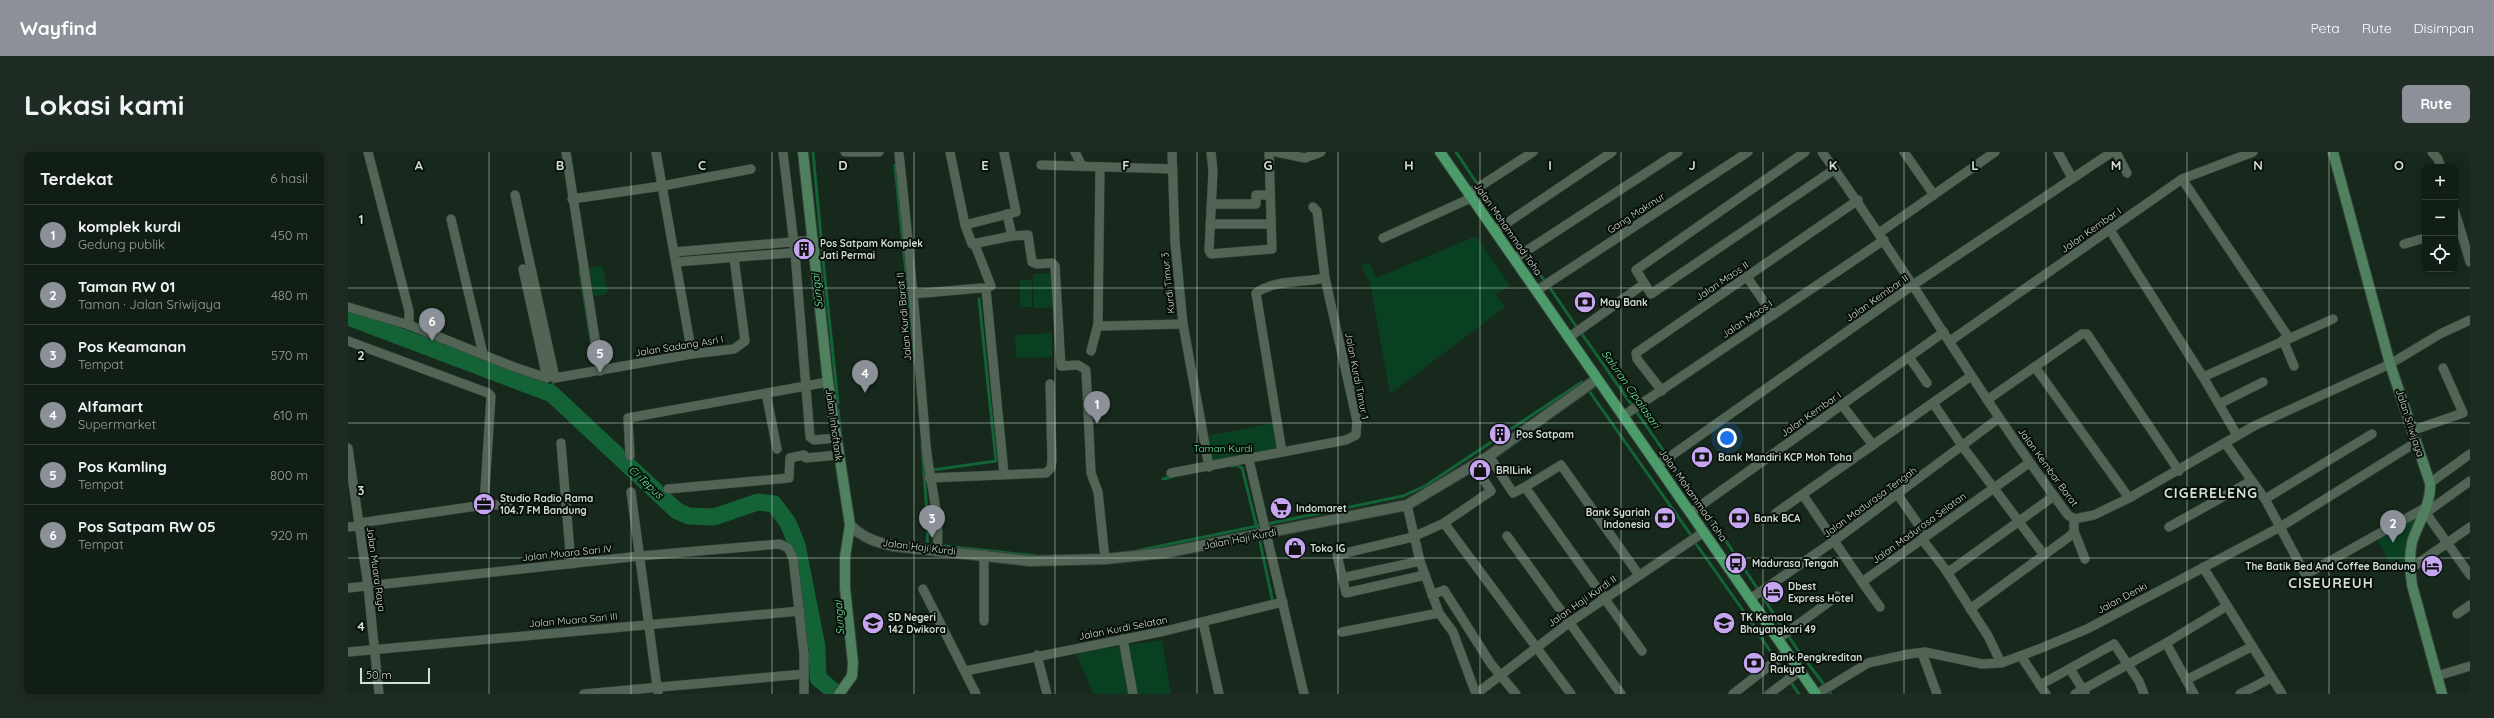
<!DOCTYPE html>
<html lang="id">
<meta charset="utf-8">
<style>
body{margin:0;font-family:Quicksand,sans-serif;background:#1e2b22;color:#f1f3f6}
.controls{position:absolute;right:12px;top:12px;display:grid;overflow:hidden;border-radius:6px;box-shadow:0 2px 10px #0003}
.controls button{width:36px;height:36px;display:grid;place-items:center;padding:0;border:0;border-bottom:1px solid #303c34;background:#111e15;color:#f1f3f6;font:20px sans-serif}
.scale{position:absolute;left:12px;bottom:10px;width:70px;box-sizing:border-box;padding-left:4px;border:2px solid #d2ddd5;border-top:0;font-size:11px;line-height:14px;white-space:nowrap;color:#d2ddd5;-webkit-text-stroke:3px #080f0a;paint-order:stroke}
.you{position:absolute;left:1379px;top:286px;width:14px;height:14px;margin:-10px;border:3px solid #fff;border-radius:50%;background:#1a73e8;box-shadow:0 0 0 6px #1a73e833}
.badge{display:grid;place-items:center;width:26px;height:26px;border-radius:50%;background:#8c9099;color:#fff;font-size:13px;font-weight:700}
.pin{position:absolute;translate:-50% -33px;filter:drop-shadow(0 1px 2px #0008)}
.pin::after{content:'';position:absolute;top:21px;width:14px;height:12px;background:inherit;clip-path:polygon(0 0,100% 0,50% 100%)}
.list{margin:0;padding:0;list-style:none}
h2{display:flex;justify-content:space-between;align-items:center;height:52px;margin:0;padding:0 16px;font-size:17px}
h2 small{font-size:13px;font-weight:400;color:#9ca2a0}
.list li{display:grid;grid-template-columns:26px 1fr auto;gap:12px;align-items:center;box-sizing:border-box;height:60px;padding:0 16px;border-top:1px solid #303c34}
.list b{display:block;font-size:15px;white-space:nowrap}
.list p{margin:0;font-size:13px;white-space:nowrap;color:#9ca2a0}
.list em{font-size:13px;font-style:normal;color:#9ca2a0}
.icon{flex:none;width:22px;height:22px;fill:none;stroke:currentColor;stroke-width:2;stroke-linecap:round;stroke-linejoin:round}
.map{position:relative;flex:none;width:2122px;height:542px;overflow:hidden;border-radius:6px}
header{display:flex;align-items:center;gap:24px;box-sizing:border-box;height:56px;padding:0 20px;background:#8c9099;color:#fff}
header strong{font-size:19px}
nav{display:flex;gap:22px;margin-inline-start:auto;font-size:14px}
.intro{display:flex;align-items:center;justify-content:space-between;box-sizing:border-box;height:96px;padding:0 24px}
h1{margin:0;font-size:28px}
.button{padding:10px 18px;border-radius:6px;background:#8c9099;color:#fff;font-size:14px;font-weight:700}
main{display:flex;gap:24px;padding:0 24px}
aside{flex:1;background:#111e15;border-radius:6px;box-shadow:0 2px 10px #0003}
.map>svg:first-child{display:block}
</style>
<header>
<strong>Wayfind</strong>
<nav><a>Peta</a><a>Rute</a><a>Disimpan</a></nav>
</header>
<div class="intro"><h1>Lokasi kami</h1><a class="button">Rute</a></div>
<main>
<aside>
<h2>Terdekat<small>6 hasil</small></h2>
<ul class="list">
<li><span class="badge">1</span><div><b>komplek kurdi</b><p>Gedung publik</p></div><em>450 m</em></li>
<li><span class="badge">2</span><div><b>Taman RW 01</b><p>Taman · Jalan Sriwijaya</p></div><em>480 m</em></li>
<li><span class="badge">3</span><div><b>Pos Keamanan</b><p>Tempat</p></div><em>570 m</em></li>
<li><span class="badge">4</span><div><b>Alfamart</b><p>Supermarket</p></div><em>610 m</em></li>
<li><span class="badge">5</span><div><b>Pos Kamling</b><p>Tempat</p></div><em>800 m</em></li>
<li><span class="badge">6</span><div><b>Pos Satpam RW 05</b><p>Tempat</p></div><em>920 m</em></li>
</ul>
</aside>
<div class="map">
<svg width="2122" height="542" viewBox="0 0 2122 542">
<rect width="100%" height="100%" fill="#17281c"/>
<g fill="#0a4022">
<path d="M1128,84L1162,134L1147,142L1157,155L1042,242L1022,131L1013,114L1020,110L1029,126Z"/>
<path d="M254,113L260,139L256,143L246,144L241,116Z"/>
<path d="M704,121L705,155L686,156L685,122Z"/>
<rect x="672" y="128" width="12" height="27"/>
<path d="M704,181V205L668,206L667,183Z"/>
<path d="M927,271L933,298L864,312L858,284Z"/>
<path d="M2074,359L2068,373L2063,376L2057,396V416L2046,418L2028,386Z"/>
<path d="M814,488L823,542H745L728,501Z"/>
</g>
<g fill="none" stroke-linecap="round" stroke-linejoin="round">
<g stroke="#136337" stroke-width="3">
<path d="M465,0L473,86"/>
<path d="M1108,0L1130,33"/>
<path d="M547,13L567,210"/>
<path d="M1132,36L1156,71"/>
<path d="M1158,73L1176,100"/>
<path d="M474,98L490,251"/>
<path d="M1177,101L1198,131"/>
<path d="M232,118L244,194"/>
<path d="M1200,133L1230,177"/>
<path d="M1232,179L1320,305"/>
<path d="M1239,236L1345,386"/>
<path d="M204,242L205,230"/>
<path d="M490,258L493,285"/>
<path d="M574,294L580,374L579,392"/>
<path d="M1321,308L1353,352"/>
<path d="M883,314L889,313L894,316L909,376"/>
<path d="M584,318L648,309L631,147"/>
<path d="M815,327L824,325"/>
<path d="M1355,354L1411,439"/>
<path d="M911,385L925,451"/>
<path d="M1346,389L1406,474"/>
<path d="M597,394L689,404"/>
<path d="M788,399L1055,344L1077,334L1234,230L1236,233"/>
<path d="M1413,442L1437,480"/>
<path d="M1408,478L1428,508"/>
<path d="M1439,482L1453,503"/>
<path d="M1456,506L1483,542"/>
<path d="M1429,510L1440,526"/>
<path d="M1442,529L1451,542"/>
</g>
<path stroke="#136337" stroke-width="17" d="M0,165L204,242L329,359L341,364L366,365L410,350L426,352L440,371L449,393L469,495L470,526L484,538L485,542"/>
<g stroke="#354238" stroke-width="10">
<g id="minor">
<path d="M20,0L61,159V173"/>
<path d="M218,0L252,219"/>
<path d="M308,0L344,202"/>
<path d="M435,0L447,101L462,285L466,288L488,286"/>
<path d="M497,0H531"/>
<path d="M602,0L617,73L624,92L664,84L680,83L684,110L689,112L704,111L707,114L713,214L730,213L738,218L743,321L750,340L757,407"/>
<path d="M727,0L734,14"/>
<path d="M824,0L827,90L835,172L861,315"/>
<path d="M863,0L865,19L861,98L863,102L924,97L921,0"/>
<path d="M928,0L957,6L973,0"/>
<path d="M1457,0L1288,118L1303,142L1487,17"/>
<path d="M1474,0C1560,118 1632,246 1720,363L1726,367L1746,363L1781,346L1906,274L2042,212L2092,182L2122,168"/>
<path d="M1556,0L1586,43"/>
<path d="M1710,0L1724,26"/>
<path d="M1768,0L1779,21"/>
<path d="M2084,0L2090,7L2093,15"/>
<path d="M551,2C562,99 570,196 578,293C581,327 593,365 589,398"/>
<path d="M693,13L825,17"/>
<path d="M752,15L750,172L754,174L835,172"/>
<path d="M1834,27L1941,186"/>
<path d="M1120,42L1185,0"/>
<path d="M167,43L207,226L344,202L386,197L397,189L386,106"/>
<path d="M224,47L314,34L403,17"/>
<path d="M864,52H908V43H921"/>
<path d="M2107,60L2122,110"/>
<path d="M659,62L664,84"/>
<path d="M103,67L135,202"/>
<path d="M862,72H922"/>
<path d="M617,73L668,60L656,0"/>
<path d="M1762,78L1855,225L1889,283"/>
<path d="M1147,79L1264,0"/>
<path d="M1531,81L1647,0"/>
<path d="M1035,86L1123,46"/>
<path d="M2056,92L2077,86"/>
<path d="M627,93L643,134"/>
<path d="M326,100L466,88"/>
<path d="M1166,107L1330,0"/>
<path d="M328,110L467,99"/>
<path d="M1399,125L1425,163"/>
<path d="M1188,139L1400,0"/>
<path d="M565,142L633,136L638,137L656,322"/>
<path d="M0,155L61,173L166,215L199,226L175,117"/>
<path d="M1220,186L1296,132"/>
<path d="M1935,188L1946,214"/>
<path d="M0,189L140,241L143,244L136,353L11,371"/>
<path d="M1602,189L1834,27L1905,0"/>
<path d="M743,199L750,172"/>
<path d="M1561,205L1579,231"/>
<path d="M1687,215L1781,346"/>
<path d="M1855,225L1985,167"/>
<path d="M1314,239L1289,207L1288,201L1510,48"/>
<path d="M418,241L429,297"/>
<path d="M1639,248L1734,182H1739L1831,319"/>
<path d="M1585,251L1615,295L1696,403"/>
<path d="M1871,252L1915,230"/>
<path d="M1494,253L1525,293"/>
<path d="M1275,264L1536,88"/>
<path d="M2063,279L2115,261L2095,216"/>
<path d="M213,291L223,412"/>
<path d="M1877,291L1917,347L1956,420L1964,419L2075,357L2122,423"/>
<path d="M0,296L20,434L31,542"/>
<path d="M934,300L908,141C927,127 956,131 977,126"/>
<path d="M282,304L280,266L480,230"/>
<path d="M1141,304L1165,341L1177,335L1294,499"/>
<path d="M901,308L956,542"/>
<path d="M1310,313L1565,133L1764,0"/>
<path d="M823,321L998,288L1008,283L1009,269L977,126L969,59L965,55"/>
<path d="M581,326L698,321L703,316L704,308L702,232"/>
<path d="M2082,331L2122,302"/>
<path d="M1177,335L1213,313L1291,423"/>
<path d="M320,337L441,326L442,306L456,303L458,306L490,303"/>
<path d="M283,340L310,542"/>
<path d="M1455,343L1514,430L1681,311"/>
<path d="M1550,343L1578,384"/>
<path d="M1917,347L2024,282"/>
<path d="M136,353H162"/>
<path d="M1059,353L1072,409L1091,461L1105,480L1128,542"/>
<path d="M2079,360L2122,329"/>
<path d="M1342,361L1596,180"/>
<path d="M1428,361L1623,224"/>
<path d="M1096,371L1223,542"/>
<path d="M0,375L11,374"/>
<path d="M1821,375L1903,329"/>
<path d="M1726,379L1737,407"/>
<path d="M1159,384L1273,542"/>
<path d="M1574,387L1597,417L1602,419L1706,344"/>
<path d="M1855,415L1934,542"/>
<path d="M1597,417L1640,484L1653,511"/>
<path d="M2062,417L2122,375"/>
<path d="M1077,423L998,441L989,403L1065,385L1096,371L1143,339L1126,313"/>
<path d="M994,426L1072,409"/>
<path d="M1514,430L1532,455"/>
<path d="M0,436L292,404L432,392L440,396L445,406L456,502V542"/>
<path d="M575,437L628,542"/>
<path d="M1084,443L1096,438L1143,512L1168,542"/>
<path d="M1402,447L1486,389L1651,266"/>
<path d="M1622,457L1722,384L1726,379V367"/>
<path d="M2109,462L2122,453"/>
<path d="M636,469V403"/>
<path d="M855,470L871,542"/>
<path d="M994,480L1091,461"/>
<path d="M775,487L785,542"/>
<path d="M1430,487L1489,444"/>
<path d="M0,500L452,459"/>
<path d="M1574,501L1589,542"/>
<path d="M689,503L699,542"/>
<path d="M1673,504L1692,533L1766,492L1791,529L1796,542"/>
<path d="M1722,517L1737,541"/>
<path d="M617,519L817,479L935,450"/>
<path d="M2089,524L2122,514"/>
<path d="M1838,528L1903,495"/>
<path d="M1692,533L1698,542"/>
<path d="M236,542L456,522"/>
<path d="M1128,542L1222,470L1356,380"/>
<path d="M1385,542L1439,500"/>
<path d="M1421,542L1452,519"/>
<path d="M1469,542L1520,511L1561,502L1577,500L1634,512L1653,511L1691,497L1739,477L1934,374L2067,291"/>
<path d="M1727,542L1818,491"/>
<path d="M1846,542L1818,491L1879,454"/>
<path d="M1892,542L1923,526"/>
</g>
</g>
<g stroke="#354238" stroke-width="12">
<path id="tertiary" d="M502,373C515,386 528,390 545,394L682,409L757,407L816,401L1059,353L1141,304L1249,227"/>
</g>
<g stroke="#354238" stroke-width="12">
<g id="secondary">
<path d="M455,0L480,230L502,373L497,405V436L505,511L504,524L491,542"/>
<path d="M1985,0L2042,212L2082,331C2084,351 2070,371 2064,390C2061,404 2062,419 2064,433L2094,542"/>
</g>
</g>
<g stroke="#354238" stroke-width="12">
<path id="primary" d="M1092,0L1468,542"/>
</g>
<use href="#minor" stroke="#516456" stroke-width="9"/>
<use href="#tertiary" stroke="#516456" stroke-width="10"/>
<use href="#secondary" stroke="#4f8060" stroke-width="10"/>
<use href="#primary" stroke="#4c9b6a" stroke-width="10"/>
</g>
<path fill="none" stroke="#d2ddd5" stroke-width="1" stroke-opacity="0.55" d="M141,0V542M283,0V542M424,0V542M566,0V542M707,0V542M849,0V542M990,0V542M1132,0V542M1273,0V542M1415,0V542M1556,0V542M1698,0V542M1839,0V542M1981,0V542M0,136H2122M0,271H2122M0,406H2122"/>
<defs>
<g id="building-disc" transform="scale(1.15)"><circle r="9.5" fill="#c6a6f0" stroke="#080f0a"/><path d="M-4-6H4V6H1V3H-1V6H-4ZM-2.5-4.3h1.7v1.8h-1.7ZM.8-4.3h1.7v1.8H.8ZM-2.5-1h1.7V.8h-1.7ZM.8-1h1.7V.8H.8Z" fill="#111"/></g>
<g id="bank-disc" transform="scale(1.15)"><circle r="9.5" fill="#c6a6f0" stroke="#080f0a"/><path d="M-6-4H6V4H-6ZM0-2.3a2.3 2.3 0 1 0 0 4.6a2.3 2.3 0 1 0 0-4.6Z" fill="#111"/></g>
<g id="shop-disc" transform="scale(1.15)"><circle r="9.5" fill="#c6a6f0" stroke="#080f0a"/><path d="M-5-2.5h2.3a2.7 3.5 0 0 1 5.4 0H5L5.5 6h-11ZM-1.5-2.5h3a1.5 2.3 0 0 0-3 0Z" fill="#111"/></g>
<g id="office-disc" transform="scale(1.15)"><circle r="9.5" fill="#c6a6f0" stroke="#080f0a"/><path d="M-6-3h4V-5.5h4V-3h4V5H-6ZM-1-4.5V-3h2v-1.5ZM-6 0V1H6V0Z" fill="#111"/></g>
<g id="supermarket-disc" transform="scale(1.15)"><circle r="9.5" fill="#c6a6f0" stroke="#080f0a"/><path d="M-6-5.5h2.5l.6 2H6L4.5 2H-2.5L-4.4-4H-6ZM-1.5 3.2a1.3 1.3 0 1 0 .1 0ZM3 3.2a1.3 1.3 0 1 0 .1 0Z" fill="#111"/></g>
<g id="bus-disc" transform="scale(1.15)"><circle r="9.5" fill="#c6a6f0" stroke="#080f0a"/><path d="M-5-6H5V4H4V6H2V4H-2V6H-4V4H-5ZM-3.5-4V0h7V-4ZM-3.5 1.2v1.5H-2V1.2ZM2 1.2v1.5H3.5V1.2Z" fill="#111"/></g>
<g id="hotel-disc" transform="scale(1.15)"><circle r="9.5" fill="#c6a6f0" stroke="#080f0a"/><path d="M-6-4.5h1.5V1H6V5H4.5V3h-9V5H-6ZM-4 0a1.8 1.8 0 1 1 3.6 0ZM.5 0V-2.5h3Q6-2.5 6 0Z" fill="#111"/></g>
<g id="school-disc" transform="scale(1.15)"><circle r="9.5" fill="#c6a6f0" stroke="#080f0a"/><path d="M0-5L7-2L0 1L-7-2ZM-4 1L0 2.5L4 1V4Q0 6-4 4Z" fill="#111"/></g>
</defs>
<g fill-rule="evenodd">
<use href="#building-disc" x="456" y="97"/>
<use href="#bank-disc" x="1237" y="150"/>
<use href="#building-disc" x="1152" y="282"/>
<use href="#bank-disc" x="1354" y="305"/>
<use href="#shop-disc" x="1132" y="318"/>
<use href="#office-disc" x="136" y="352"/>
<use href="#supermarket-disc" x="933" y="356"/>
<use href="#bank-disc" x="1317" y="366"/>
<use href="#bank-disc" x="1391" y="366"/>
<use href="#shop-disc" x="947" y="396"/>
<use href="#bus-disc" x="1388" y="411"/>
<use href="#hotel-disc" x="2084" y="414"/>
<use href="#hotel-disc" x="1425" y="440"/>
<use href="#school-disc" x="525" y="471"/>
<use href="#school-disc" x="1376" y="471"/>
<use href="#bank-disc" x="1406" y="511"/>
</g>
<g text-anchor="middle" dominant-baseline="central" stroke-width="4" stroke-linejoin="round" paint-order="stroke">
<g font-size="10" fill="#d2ddd5" stroke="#080f0a">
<text transform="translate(1288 61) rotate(-33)">Gang Makmur</text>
<text transform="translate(1160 77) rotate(55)">Jalan Mohammad Toha</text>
<text transform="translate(1743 78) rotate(-35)">Jalan Kembar I</text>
<text transform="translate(1374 129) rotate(-34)">Jalan Maos II</text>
<text transform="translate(820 131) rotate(-96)">Kurdi Timur 3</text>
<text transform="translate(1529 146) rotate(-35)">Jalan Kembar II</text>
<text transform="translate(556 165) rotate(-95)">Jalan Kurdi Barat II</text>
<text transform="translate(1399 167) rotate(-34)">Jalan Maos I</text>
<text transform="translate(331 194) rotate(-9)">Jalan Sadang Asri I</text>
<text transform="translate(1009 224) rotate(79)">Jalan Kurdi Timur 1</text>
<text transform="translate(1463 262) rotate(-35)">Jalan Kembar I</text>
<text transform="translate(2062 271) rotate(72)">Jalan Sriwijaya</text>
<text transform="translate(486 273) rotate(82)">Jalan Inhoftank</text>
<text transform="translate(1700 315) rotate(54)">Jalan Kembar Barat</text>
<text transform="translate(1345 343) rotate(55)">Jalan Mohammad Toha</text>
<text transform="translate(1522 350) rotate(-36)">Jalan Madurasa Tengah</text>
<text transform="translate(1571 376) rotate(-36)">Jalan Madurasa Selatan</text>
<text transform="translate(892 387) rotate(-11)">Jalan Haji Kurdi</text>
<text transform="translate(571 395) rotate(7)">Jalan Haji Kurdi</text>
<text transform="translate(219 401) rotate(-6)">Jalan Muara Sari IV</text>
<text transform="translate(28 417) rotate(82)">Jalan Muara Raya</text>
<text transform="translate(1774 446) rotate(-28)">Jalan Denki</text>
<text transform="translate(1234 449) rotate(-35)">Jalan Haji Kurdi II</text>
<text transform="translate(225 468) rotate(-5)">Jalan Muara Sari III</text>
<text transform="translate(775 476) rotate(-11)">Jalan Kurdi Selatan</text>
</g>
<g font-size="10" font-weight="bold" fill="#d2ddd5" stroke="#080f0a" text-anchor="start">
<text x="472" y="91">Pos Satpam Komplek<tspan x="472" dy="12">Jati Permai</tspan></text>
<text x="1252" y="150">May Bank</text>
<text x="1168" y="282">Pos Satpam</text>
<text x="1370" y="305">Bank Mandiri KCP Moh Toha</text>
<text x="1148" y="318">BRILink</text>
<text x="152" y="346">Studio Radio Rama<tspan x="152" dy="12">104.7 FM Bandung</tspan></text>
<text x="948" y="356">Indomaret</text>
<text x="1302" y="360" text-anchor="end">Bank Syariah<tspan x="1302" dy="12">Indonesia</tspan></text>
<text x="1406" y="366">Bank BCA</text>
<text x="962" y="396">Toko IG</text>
<text x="1404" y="411">Madurasa Tengah</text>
<text x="2068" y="414" text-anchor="end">The Batik Bed And Coffee Bandung</text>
<text x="1440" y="434">Dbest<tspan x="1440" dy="12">Express Hotel</tspan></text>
<text x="540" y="465">SD Negeri<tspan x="540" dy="12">142 Dwikora</tspan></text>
<text x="1392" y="465">TK Kemala<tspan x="1392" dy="12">Bhayangkari 49</tspan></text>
<text x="1422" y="505">Bank Pengkreditan<tspan x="1422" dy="12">Rakyat</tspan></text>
</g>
<g font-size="10" fill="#6bea9a" stroke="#080f0a">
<text x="875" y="296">Taman Kurdi</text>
</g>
<g font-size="11" font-style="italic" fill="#6fee9e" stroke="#080f0a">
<text transform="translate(469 139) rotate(-96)">Sungai</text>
<text transform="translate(1283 237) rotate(55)">Saluran Cipalasari</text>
<text transform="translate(298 330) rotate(43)">Ci Tepus</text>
<text transform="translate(491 466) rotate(-94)">Sungai</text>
</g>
<g font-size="14" font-weight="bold" letter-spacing="1" fill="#d2ddd5" stroke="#080f0a">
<text x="1863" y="341">CIGERELENG</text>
<text x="1983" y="431">CISEUREUH</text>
</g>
</g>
<g font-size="13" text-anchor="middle" font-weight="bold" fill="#d2ddd5" stroke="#080f0a" stroke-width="4" stroke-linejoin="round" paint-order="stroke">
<text x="71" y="18">A</text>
<text x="212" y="18">B</text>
<text x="354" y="18">C</text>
<text x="495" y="18">D</text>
<text x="637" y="18">E</text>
<text x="778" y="18">F</text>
<text x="920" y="18">G</text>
<text x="1061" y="18">H</text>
<text x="1202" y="18">I</text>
<text x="1344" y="18">J</text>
<text x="1485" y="18">K</text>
<text x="1627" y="18">L</text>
<text x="1768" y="18">M</text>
<text x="1910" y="18">N</text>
<text x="2051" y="18">O</text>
<text x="13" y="72">1</text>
<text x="13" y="208">2</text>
<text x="13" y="343">3</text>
<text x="13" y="479">4</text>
</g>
</svg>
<div class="controls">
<button>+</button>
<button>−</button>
<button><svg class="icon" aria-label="locate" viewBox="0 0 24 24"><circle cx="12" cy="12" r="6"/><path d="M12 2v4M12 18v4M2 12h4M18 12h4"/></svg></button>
</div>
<div class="scale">50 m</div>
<div class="you"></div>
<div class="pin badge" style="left:749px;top:272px">1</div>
<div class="pin badge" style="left:2045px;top:391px">2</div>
<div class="pin badge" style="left:584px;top:386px">3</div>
<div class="pin badge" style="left:517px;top:241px">4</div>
<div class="pin badge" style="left:252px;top:221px">5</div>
<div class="pin badge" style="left:84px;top:189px">6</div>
</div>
</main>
